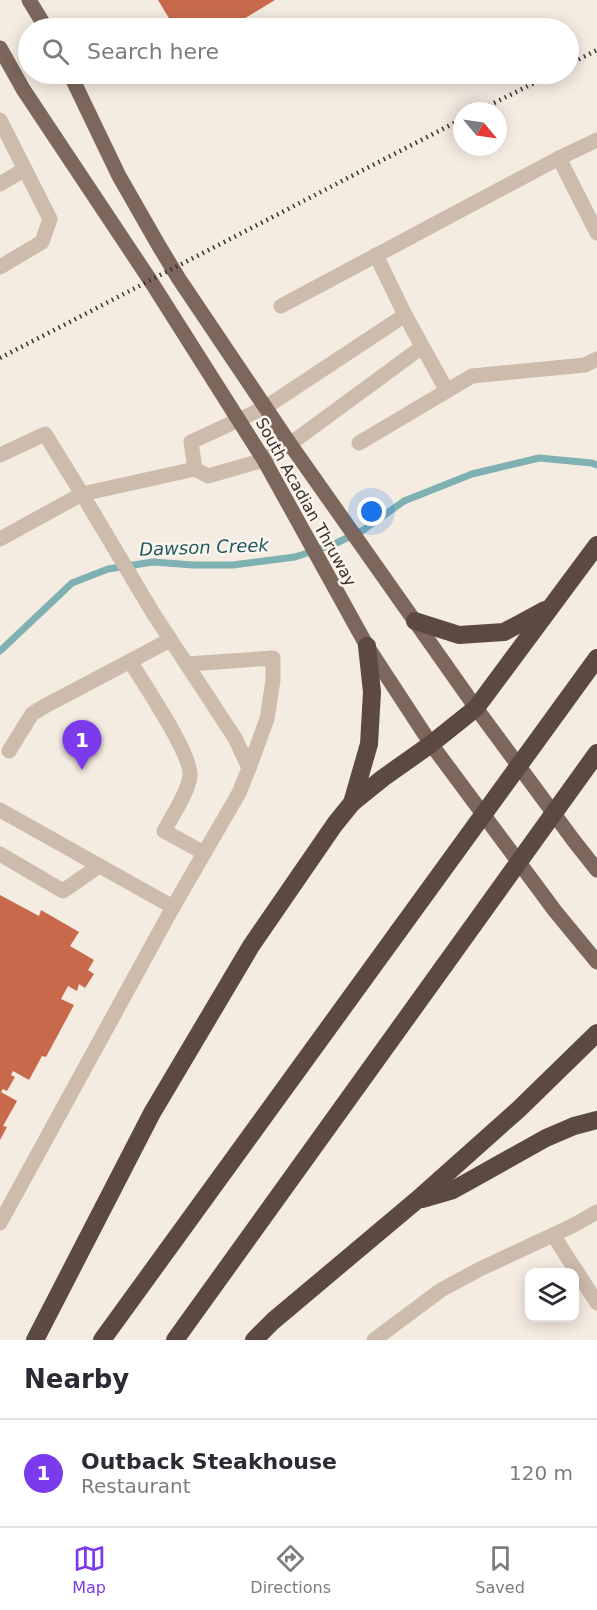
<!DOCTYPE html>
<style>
body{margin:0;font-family:"DejaVu Sans",sans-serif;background:#f7f7f7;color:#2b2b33}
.controls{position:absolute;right:18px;bottom:18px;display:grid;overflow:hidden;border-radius:12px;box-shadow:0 3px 15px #0003}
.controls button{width:54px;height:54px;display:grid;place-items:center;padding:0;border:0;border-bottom:2px solid #e1e1e2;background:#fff;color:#2b2b33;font:30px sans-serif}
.compass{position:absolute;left:453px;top:102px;width:54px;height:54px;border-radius:50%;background:#fff;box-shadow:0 3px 15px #0003;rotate:119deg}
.you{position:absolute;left:372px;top:512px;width:21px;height:21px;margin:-15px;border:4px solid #fff;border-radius:50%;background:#1a73e8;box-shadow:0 0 0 9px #1a73e833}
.badge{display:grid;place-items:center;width:39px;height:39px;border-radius:50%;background:#7c3aed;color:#fff;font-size:20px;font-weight:700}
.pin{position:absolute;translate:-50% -50px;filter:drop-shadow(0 2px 3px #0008)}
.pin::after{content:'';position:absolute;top:32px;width:21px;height:18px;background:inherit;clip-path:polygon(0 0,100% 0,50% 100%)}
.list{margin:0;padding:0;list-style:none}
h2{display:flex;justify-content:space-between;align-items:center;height:78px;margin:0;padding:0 24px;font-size:26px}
h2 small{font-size:20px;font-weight:400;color:#7c7c81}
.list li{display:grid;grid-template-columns:39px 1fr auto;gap:18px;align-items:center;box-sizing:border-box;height:108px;padding:0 24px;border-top:2px solid #e1e1e2}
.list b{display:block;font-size:22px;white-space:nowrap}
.list p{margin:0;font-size:20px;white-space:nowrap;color:#7c7c81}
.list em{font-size:20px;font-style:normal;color:#7c7c81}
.icon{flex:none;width:33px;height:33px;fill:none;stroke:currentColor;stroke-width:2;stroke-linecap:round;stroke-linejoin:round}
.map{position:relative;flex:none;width:597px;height:1340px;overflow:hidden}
.search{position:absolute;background:#fff;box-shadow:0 3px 15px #0003;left:18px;right:18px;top:18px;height:66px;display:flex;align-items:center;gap:15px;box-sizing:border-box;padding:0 21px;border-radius:33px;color:#7c7c81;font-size:22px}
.sheet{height:186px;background:#fff}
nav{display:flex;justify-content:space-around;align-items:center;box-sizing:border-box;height:84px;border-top:2px solid #e1e1e2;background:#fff;font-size:16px;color:#7c7c81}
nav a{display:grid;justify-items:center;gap:3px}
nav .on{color:#7c3aed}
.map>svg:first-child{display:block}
</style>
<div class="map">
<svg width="597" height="1340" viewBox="0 0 597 1340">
<rect width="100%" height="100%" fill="#f4ebe1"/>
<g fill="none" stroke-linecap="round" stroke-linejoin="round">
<path stroke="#7fb0b2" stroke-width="7" d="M0,651L72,583L108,569L153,562L193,565H233L295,557L332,545L362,531L404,501L472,474L539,458L592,463L597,465"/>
</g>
<g fill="#c8694b">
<path d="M158,0H275L242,20L247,28H175Z"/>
<path d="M203,74H226L209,84Z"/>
<path d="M0,895L39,916L41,910L79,932L70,946L94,960L88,970L94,974L85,988L79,984L77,991L68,986L61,999L74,1005L46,1057L42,1056L29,1080L13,1071L11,1075L15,1077L7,1091L3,1089L1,1092L17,1101L3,1126L7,1127L0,1140Z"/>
</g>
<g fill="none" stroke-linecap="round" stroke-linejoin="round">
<g stroke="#cdbbac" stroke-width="15">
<path d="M0,120L50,219L42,242L0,267"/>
<path d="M559,158L597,233"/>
<path d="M0,184L25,169"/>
<path d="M376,255L405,315L447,391"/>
<path d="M281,306L559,158L597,140"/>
<path d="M359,443L472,376L585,365L597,359"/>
<path d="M0,455L45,434L82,494L195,469L208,476L264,460L290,444L422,347"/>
<path d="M195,469L191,442L266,407L405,315"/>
<path d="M0,539L82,494L153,613L235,738L249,768L239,793L173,907L0,1223"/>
<path d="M130,661C143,683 192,754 190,776C188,793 172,816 164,831L204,853"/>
<path d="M187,664L273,658V680L267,719L249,768"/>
<path d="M9,751L32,714L45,706L170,640"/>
<path d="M0,810L173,907"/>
<path d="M0,854L63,891L99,866"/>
<path d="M553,1235L597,1303"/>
<path d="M374,1340L441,1290L480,1269L572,1226L597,1212"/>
</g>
<g stroke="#7d675c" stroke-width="15">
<path d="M29,0L46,28"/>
<path d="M0,48L23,89L150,280L264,460L367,646L431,744L555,911L597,962"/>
<path d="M70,74L119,176L159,246L179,279L290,444L476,708L574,841L597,870"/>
</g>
<g stroke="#5c4a42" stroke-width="18">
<path d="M415,621L459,635L504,632L545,610"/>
<path d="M352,803L369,744L372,692L367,646"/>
<path d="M422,1199L453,1190L546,1138L574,1126L597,1120"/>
<path d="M35,1340L152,1113L251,946L335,824L352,803L383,778L431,744L476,708L597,545"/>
<path d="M102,1340L398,932"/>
<path d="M175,1340L444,966"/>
<path d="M254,1340L273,1321L417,1200L519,1109L597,1033"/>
</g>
<g stroke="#3b302b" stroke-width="4.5" stroke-dasharray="1.5 4.5" stroke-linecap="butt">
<path d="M568,65L597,50"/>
<path d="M478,111L552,74"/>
<path d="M0,358L462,119"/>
</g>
<g stroke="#5c4a42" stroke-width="18">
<path d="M398,932L597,658"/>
<path d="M444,966L597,753"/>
</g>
</g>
<g text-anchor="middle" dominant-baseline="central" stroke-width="5" stroke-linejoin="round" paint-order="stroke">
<g font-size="16" fill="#3b302b" stroke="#fbf5ee">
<text transform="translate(306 502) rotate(61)">South Acadian Thruway</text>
</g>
<g font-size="18" font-style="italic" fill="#1f5a5e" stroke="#fbf5ee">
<text transform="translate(204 547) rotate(-2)">Dawson Creek</text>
</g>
</g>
</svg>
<div class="controls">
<button><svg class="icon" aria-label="layers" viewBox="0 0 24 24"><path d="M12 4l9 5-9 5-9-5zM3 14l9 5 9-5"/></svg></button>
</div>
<svg class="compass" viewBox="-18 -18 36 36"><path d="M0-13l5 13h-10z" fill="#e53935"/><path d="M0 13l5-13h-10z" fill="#7c7c81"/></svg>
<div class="you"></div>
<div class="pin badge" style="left:82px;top:770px">1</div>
<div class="search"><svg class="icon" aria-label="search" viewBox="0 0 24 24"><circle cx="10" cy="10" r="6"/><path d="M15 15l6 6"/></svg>Search here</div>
</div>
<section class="sheet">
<h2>Nearby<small></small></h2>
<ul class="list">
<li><span class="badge">1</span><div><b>Outback Steakhouse</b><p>Restaurant</p></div><em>120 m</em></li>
</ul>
</section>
<nav>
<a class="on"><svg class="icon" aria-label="map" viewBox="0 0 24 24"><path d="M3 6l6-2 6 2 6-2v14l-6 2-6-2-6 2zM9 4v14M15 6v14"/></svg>Map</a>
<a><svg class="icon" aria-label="directions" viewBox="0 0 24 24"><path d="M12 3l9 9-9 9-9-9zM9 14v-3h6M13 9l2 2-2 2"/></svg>Directions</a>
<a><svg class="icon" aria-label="saved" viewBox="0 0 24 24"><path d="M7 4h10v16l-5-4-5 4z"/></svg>Saved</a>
</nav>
